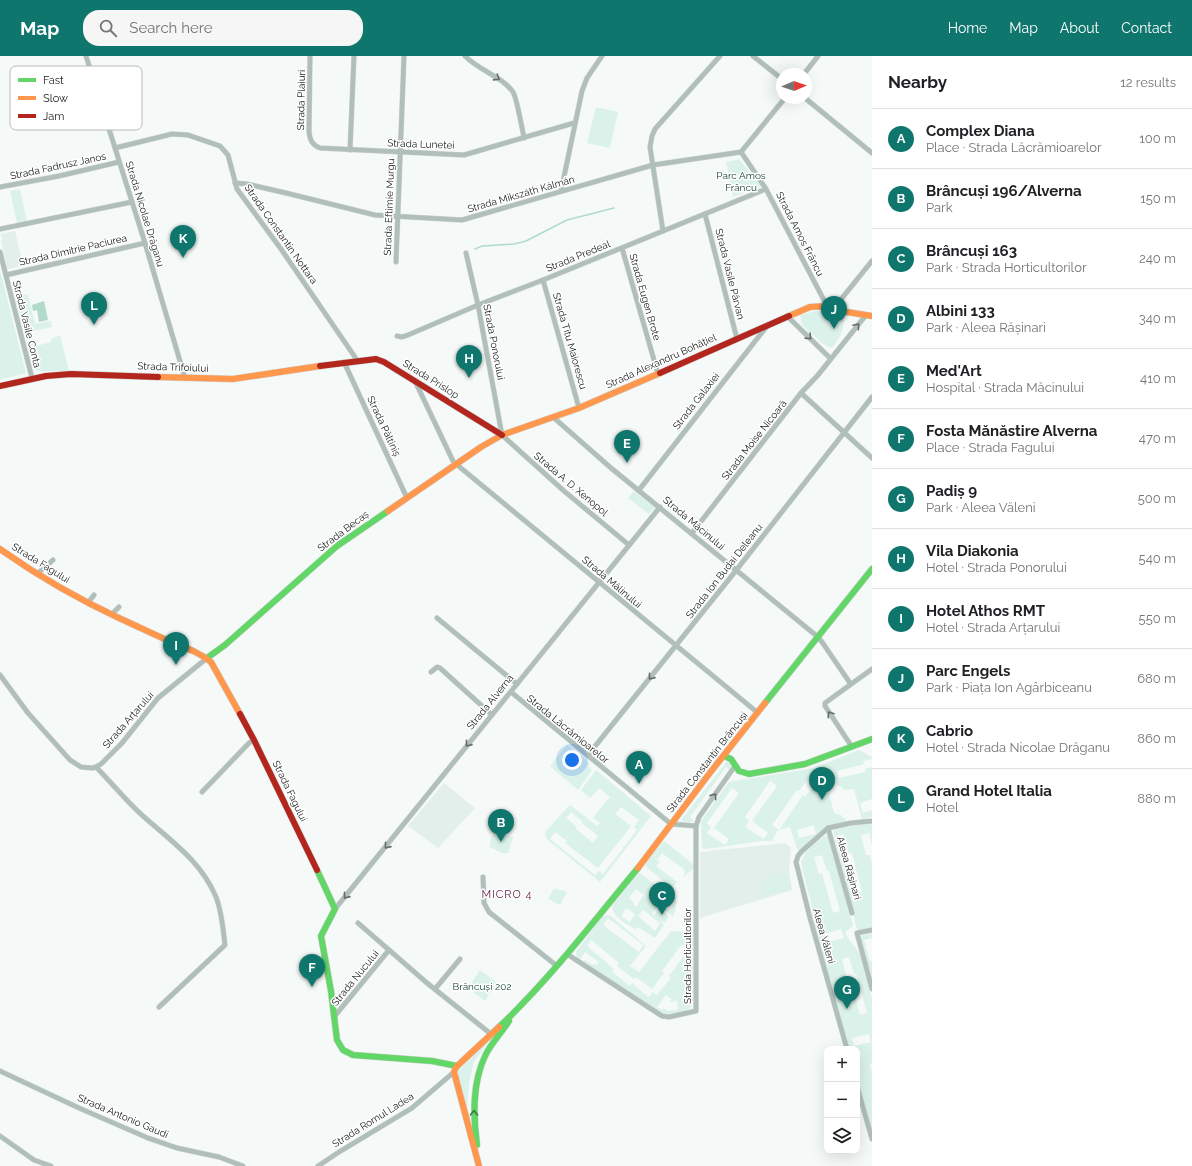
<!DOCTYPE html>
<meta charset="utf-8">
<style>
body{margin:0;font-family:Raleway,sans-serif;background:#f6f6f6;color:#202124}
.controls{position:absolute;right:12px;bottom:12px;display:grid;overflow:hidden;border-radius:8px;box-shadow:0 4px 16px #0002}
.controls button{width:36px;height:36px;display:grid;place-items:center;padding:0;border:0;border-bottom:1px solid #e0e0e0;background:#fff;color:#202124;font:20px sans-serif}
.compass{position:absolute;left:776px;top:12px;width:36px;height:36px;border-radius:50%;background:#fff;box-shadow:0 4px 16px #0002;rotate:88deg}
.you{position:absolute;left:572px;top:704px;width:14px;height:14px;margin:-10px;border:3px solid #fff;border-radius:50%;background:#1a73e8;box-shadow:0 0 0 6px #1a73e833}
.badge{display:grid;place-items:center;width:26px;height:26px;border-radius:50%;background:#0f766e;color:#fff;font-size:13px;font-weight:700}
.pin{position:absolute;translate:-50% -33px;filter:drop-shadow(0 1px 2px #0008)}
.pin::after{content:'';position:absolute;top:21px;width:14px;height:12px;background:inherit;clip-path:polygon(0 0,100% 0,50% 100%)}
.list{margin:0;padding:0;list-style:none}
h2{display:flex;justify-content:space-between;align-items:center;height:52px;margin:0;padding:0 16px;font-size:17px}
h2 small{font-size:13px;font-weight:400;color:#757577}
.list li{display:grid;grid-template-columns:26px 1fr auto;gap:12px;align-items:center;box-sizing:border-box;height:60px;padding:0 16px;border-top:1px solid #e0e0e0}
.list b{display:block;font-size:15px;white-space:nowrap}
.list p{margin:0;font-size:13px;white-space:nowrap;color:#757577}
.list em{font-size:13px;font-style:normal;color:#757577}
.icon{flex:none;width:22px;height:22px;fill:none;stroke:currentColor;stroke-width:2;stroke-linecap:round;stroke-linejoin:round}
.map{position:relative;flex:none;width:872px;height:1110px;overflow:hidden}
header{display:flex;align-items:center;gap:24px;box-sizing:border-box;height:56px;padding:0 20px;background:#0f766e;color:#fff}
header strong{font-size:19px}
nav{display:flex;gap:22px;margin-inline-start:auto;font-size:14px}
.search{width:280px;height:36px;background:#f6f6f6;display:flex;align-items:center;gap:10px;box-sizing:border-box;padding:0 14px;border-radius:16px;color:#757577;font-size:15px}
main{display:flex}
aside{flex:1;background:#fff}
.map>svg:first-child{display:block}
</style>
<header>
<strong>Map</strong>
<div class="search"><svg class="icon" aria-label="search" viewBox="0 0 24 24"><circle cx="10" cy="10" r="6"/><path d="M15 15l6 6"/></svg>Search here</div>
<nav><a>Home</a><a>Map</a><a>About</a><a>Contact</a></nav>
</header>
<main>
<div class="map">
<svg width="872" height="1110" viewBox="0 0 872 1110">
<rect width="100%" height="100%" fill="#f5f9f7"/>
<g fill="#e3efea">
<path d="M15,175L23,210L7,213L1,184L3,183L0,178Z"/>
<path d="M444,727L475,752L438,792L408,770Z"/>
<path d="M785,787L791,791L789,814L792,834L700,862V796Z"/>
</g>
<g fill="#dbf2ea" fill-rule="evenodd">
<path d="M596,51L618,56L610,92L587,87Z"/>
<path d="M739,103L761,130L733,141L726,106Z"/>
<path d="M20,133L27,165L17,167L10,135Z"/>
<path d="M0,214L26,317L0,324Z"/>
<path d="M28,238L35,268L51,265L52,271L28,276L24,275L15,241Z"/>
<path d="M816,255L828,256L844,262C844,272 840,285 831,292L823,288L802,269L800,259Z"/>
<path d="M60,279L69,315H38C31,311 28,298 28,289L30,287L35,286L36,290L51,286V283Z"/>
<path d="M634,435L655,451L649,458L628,442Z"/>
<path d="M567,689L590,708L588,710L592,714L578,734L550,710Z"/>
<path d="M859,694L872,701V703L863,705L864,708L837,715L839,722L865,716V713L872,711V743L860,747L863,757L872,754V761L862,763L854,733C848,733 844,736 841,730H838L836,727L837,724L829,721L825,726C831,736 830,748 835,758L841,759L847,766L828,770L803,793L800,794L797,793L790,771L782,773L777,775L772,785H761L714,792L704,793L702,792L701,765L729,726L814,712ZM812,718L819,723L805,741L803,739L779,774L772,769L797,734L799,735ZM770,725L777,730L752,765L768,777L764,783L745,771L749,765L745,761ZM732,732L739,737L714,772L729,783L725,789L707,777L711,771L707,767ZM814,769L816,778L799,782L797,774Z"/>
<path d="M728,704L731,707L730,714L726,711L690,761L694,765C690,766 685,767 681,764L685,759Z"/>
<path d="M596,714L651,760L600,826L548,784L545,779L546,775L570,749L597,770L600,767L593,762L610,741L599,732L590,742L581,734ZM621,751L639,764L634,771L637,774L603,818L599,815L595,819L550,783L555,776L567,785L565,787L598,812L631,770L615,758ZM571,756L583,766L582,767L598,780L593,787L576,773L577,771L566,762Z"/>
<path d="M872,767V790L869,777L861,779L866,799H870L872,808V871L860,874L857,873L856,870L833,774L846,771ZM844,778L849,798L852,797L862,836L855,838L845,799L842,800L837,780Z"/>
<path d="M501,777L513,781L508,797H502L490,791L491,780Z"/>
<path d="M828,778H830L853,870L845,876L846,879L860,898L872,942V1007L870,1008L872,1017V1078L857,1025V993H848L813,868L815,863L801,808C803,795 818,785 828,778ZM822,799L827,815H829L840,855L833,857L822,817L819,818L814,801ZM841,873L844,882L827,886L825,878ZM849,901L854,918L856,917L867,957L860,959L849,920H846L842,903ZM869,978L871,986L854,990L852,982Z"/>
<path d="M664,785L694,809V812L682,822L685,818L684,816L685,814L662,797L657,804L660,806L656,810L677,826L672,832L646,811V806Z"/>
<path d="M638,817H640L658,831L661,828C676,839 680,842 673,861L659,849L652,858L657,861L654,859L659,852L669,860L665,867L659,863L664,869L655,882L638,871L635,873C627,868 612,861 612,850ZM636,833L644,839L636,851L633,848L634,847L629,842ZM657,833L674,847L669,855L652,841ZM626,852L635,858L630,866L621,860ZM643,854L660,867L655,875L638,860Z"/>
<path d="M788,817L791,834L764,839L761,822Z"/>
<path d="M554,832L567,836L560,849L548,843Z"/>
<path d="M607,859L611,860L646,890L630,910L639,916L671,875L693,876V944C692,946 692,949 691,951C687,956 668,958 662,958L577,902L576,896L602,861ZM608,862L643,889L639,896L603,869ZM591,884L619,907L617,910L634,923L636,921L652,933L664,917L662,915L682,888L689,893L669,920L671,922L657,939L653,936L648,941L632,927L630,930L612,916L614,913L587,890ZM585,896L599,906L597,909L594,908L593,909L585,904L583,905L580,903ZM666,939L672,943L669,946L677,945L678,954L667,955L664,952L662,954L657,951Z"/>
<path d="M872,877V884L871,882L864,884L870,905H872V928L860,884C862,878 866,878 872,877Z"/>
<path d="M480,914L496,926L485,945L468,932Z"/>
<path d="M493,979L474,1006L469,1028L467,1059L457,1024L458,1015Z"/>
</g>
<path fill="#b2dacb" d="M44,245L48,264L39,266L37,254L33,255L32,249Z"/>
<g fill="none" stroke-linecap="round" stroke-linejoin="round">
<path stroke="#b2dacb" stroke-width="1.5" d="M475,193L482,190L514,188L526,185L567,164L614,152"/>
<g stroke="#d2d4d3" stroke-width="5.5">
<g id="street">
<path d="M86,0L145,187L185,322"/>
<path d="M310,0L309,76C310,84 312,89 320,92L464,99L574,67"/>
<path d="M465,0C478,14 503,21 513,36C517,43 522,72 524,82"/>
<path d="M753,0L782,23"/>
<path d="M804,18L818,0"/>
<path d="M805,42L872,97"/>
<path d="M115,92L172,78L188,79L220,90L228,99L237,133L281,193L357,304"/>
<path d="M350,94L354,0"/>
<path d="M741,96L766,133L827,250"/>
<path d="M741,96L785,42"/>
<path d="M235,127L247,128L286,137L375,159L462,164L653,109L741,96"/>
<path d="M0,131L59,120L119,106"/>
<path d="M561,135L582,35L587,22L602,0"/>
<path d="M705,158L737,283"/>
<path d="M0,173L132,146"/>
<path d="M663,175L650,91L652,80L655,73L720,0"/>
<path d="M622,192L658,318"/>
<path d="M0,196L32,322"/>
<path d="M466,197L478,249L502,379L564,435L629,489"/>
<path d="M396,206L404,0"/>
<path d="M6,219L145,187"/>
<path d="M543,224L579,352"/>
<path d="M834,252L872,205"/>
<path d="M787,260L830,302"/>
<path d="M397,280L402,281L408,279L478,249L543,224L766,133"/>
<path d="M344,306L407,442"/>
<path d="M415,325L453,405L456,408L758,657"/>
<path d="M801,337L872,402"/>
<path d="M553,361L611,412L818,581L822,586L850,627"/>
<path d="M639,434L767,270"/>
<path d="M692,477L801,337L818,319L866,259"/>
<path d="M37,518L53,504"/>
<path d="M88,547L94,539"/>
<path d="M112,558L119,551"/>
<path d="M437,562L517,628"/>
<path d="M431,616L437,611L440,612L492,659"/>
<path d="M0,619L28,657L70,704L81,711L92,712L96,711L101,708L122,687L158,642L207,602"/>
<path d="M511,636L671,768L696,770"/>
<path d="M852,691L825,650V647L872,613"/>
<path d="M588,699L734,517L872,341"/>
<path d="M96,711C112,727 126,745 143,760C171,785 201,805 216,841C222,856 223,873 225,889L159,951"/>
<path d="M202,736L249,687L254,684"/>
<path d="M828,772L852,857"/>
<path d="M483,821L484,847L489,856L557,910"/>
<path d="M335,853L660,451"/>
<path d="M358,867L427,927L491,978"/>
<path d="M872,874L857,877L872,933"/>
<path d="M567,898L662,960L669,961L696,955V770L699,761L735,710"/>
<path d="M435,933L460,903"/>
<path d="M334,961L389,894"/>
<path d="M847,993L810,862L796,806L798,800L801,796L828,772L851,767L872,765"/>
<path d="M0,1015L79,1052L148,1082L177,1092L219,1101L243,1110"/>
<path d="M857,1030L872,1083"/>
<path d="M0,1080L34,1104L51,1110"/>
<path d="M318,1110L339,1096L412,1052L454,1016"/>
</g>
</g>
<g stroke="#d2d4d3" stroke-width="7">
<g id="fast">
<path d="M207,602L225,589L337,490L388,455"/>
<path d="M765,647L872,513"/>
<path d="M724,700L731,703L739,715L749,718L805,708L872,683"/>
<path d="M317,814L335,853L321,880L331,935L337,984L343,994L353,999L432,1005L457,1010"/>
<path d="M499,971C550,923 593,866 638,812"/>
<path d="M477,1089C473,1059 472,1026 486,998C492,986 502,976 509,965"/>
</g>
</g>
<g stroke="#d2d4d3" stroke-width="7">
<g id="slow">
<path d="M789,260L810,251L827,250L847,256L872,260"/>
<path d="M158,321L233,323L320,310"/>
<path d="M388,455L481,391L502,379L579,352L660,317"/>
<path d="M0,493C38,520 78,543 121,563C139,571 157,580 176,588C189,593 200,597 211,606L240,658"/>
<path d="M638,812L709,718L765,647"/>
<path d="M479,1110L454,1016L456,1011L499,971"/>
</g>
</g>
<g stroke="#d2d4d3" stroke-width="7">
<g id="jam">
<path d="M320,310L376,303L384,306L502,379"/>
<path d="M660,317L789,260"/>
<path d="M0,330L46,320L71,318L158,321"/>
<path d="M240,658L254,684L317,814"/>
</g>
</g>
<use href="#street" stroke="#b0bfba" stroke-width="4.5"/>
<use href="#fast" stroke="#63d668" stroke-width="6"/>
<use href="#slow" stroke="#ff974d" stroke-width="6"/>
<use href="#jam" stroke="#b3261e" stroke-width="6"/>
</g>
<defs><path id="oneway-chevron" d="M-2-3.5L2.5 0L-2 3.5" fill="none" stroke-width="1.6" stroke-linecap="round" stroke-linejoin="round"/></defs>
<g stroke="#646c6a">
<use href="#oneway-chevron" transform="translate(497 22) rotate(32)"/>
<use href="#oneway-chevron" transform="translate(857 270) rotate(-50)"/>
<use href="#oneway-chevron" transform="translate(809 281) rotate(44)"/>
<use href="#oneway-chevron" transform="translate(651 621) rotate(129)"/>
<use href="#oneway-chevron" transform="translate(830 658) rotate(-124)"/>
<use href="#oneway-chevron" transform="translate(468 688) rotate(129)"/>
<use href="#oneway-chevron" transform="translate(714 740) rotate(-54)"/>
<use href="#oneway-chevron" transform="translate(387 790) rotate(129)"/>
<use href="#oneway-chevron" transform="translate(346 840) rotate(129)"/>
</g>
<use stroke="#3d7840" href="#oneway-chevron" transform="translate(474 1057) rotate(-89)"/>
<g text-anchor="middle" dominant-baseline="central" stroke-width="3" stroke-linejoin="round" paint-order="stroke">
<g font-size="10" fill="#171a19" stroke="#fff">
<text transform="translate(301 44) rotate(-89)">Strada Plaiuri</text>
<text transform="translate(421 88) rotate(2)">Strada Lunetei</text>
<text transform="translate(58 110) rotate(-12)">Strada Fadrusz Janos</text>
<text transform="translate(521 138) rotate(-16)">Strada Mikszáth Kálmán</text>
<text transform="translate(389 151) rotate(-88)">Strada Eftimie Murgu</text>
<text transform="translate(145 158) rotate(73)">Strada Nicolae Drăganu</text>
<text transform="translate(281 178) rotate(55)">Strada Constantin Nottara</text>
<text transform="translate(800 178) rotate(63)">Strada Amos Frâncu</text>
<text transform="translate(73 194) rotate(-13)">Strada Dimitrie Paciurea</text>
<text transform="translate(578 200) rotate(-22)">Strada Predeal</text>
<text transform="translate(730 218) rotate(76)">Strada Vasile Pârvan</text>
<text transform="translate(645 241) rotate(74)">Strada Eugen Brote</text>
<text transform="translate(27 268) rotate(76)">Strada Vasile Conta</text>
<text transform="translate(570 285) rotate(74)">Strada Titu Maiorescu</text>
<text transform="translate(494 286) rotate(79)">Strada Ponorului</text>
<text transform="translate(661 305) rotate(-24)">Strada Alexandru Bohățiel</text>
<text transform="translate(173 311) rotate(2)">Strada Trifoiului</text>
<text transform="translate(431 323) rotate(32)">Strada Prislop</text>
<text transform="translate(696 345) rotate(-52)">Strada Galaxiei</text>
<text transform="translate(384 370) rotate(65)">Strada Păltiniș</text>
<text transform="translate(754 384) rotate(-52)">Strada Moise Nicoară</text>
<text transform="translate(571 428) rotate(40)">Strada A. D. Xenopol</text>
<text transform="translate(694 467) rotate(40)">Strada Măcinului</text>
<text transform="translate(343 475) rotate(-37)">Strada Becaș</text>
<text transform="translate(41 507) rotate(32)">Strada Fagului</text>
<text transform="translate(724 515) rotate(-52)">Strada Ion Budai Deleanu</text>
<text transform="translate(612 526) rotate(40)">Strada Mălinului</text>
<text transform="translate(490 646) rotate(-51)">Strada Alverna</text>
<text transform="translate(128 664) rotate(-49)">Strada Arțarului</text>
<text transform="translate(568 673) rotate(39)">Strada Lăcrămioarelor</text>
<text transform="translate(707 706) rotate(-52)">Strada Constantin Brâncuși</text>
<text transform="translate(290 735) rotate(64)">Strada Fagului</text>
<text transform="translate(849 812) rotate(74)">Aleea Rășinari</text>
<text transform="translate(824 880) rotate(74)">Aleea Văleni</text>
<text transform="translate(687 900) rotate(-90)">Strada Horticultorilor</text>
<text transform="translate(355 922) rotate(-51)">Strada Nucului</text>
<text transform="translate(123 1060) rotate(23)">Strada Antonio Gaudi</text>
<text transform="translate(373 1064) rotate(-32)">Strada Romul Ladea</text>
</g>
<g font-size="10" fill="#164437" stroke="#fff">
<text x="741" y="119">Parc Amos<tspan x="741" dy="12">Frâncu</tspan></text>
<text x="482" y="930">Brâncuși 202</text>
</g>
<g font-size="11" letter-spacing="1" fill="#652546" stroke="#fff">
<text x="507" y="838">MICRO 4</text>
</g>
</g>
<rect x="10" y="10" width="132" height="64" rx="6" fill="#fff" stroke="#b9baba" stroke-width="1"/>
<rect x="18" y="22" width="18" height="4" fill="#63d668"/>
<rect x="18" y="40" width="18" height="4" fill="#ff974d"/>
<rect x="18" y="58" width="18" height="4" fill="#b3261e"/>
<g font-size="11" fill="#171a19">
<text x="43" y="28">Fast</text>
<text x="43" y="46">Slow</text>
<text x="43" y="64">Jam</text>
</g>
</svg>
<div class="controls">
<button>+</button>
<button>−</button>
<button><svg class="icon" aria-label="layers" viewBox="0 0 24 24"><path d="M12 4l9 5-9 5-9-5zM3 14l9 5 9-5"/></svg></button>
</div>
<svg class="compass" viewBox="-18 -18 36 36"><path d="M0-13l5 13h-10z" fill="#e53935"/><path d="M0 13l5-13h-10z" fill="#757577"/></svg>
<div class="you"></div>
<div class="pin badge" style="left:639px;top:728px">A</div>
<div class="pin badge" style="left:501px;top:786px">B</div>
<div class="pin badge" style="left:662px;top:859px">C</div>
<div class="pin badge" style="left:822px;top:744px">D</div>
<div class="pin badge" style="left:627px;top:407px">E</div>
<div class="pin badge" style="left:312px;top:931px">F</div>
<div class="pin badge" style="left:847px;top:953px">G</div>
<div class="pin badge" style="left:469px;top:322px">H</div>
<div class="pin badge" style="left:176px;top:609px">I</div>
<div class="pin badge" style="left:834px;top:273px">J</div>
<div class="pin badge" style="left:183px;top:202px">K</div>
<div class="pin badge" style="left:94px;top:269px">L</div>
</div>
<aside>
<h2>Nearby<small>12 results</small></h2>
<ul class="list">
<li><span class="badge">A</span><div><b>Complex Diana</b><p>Place · Strada Lăcrămioarelor</p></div><em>100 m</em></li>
<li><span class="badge">B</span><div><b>Brâncuși 196/Alverna</b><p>Park</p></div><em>150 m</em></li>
<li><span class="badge">C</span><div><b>Brâncuși 163</b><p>Park · Strada Horticultorilor</p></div><em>240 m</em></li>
<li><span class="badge">D</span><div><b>Albini 133</b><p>Park · Aleea Rășinari</p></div><em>340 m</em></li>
<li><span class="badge">E</span><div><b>Med'Art</b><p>Hospital · Strada Măcinului</p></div><em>410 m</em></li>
<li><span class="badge">F</span><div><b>Fosta Mănăstire Alverna</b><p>Place · Strada Fagului</p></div><em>470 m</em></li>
<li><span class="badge">G</span><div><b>Padiș 9</b><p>Park · Aleea Văleni</p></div><em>500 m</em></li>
<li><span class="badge">H</span><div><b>Vila Diakonia</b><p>Hotel · Strada Ponorului</p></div><em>540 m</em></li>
<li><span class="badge">I</span><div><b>Hotel Athos RMT</b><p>Hotel · Strada Arțarului</p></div><em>550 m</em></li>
<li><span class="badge">J</span><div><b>Parc Engels</b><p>Park · Piața Ion Agârbiceanu</p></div><em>680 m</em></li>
<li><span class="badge">K</span><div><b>Cabrio</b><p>Hotel · Strada Nicolae Drăganu</p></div><em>860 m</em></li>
<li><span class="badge">L</span><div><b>Grand Hotel Italia</b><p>Hotel</p></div><em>880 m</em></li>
</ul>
</aside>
</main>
